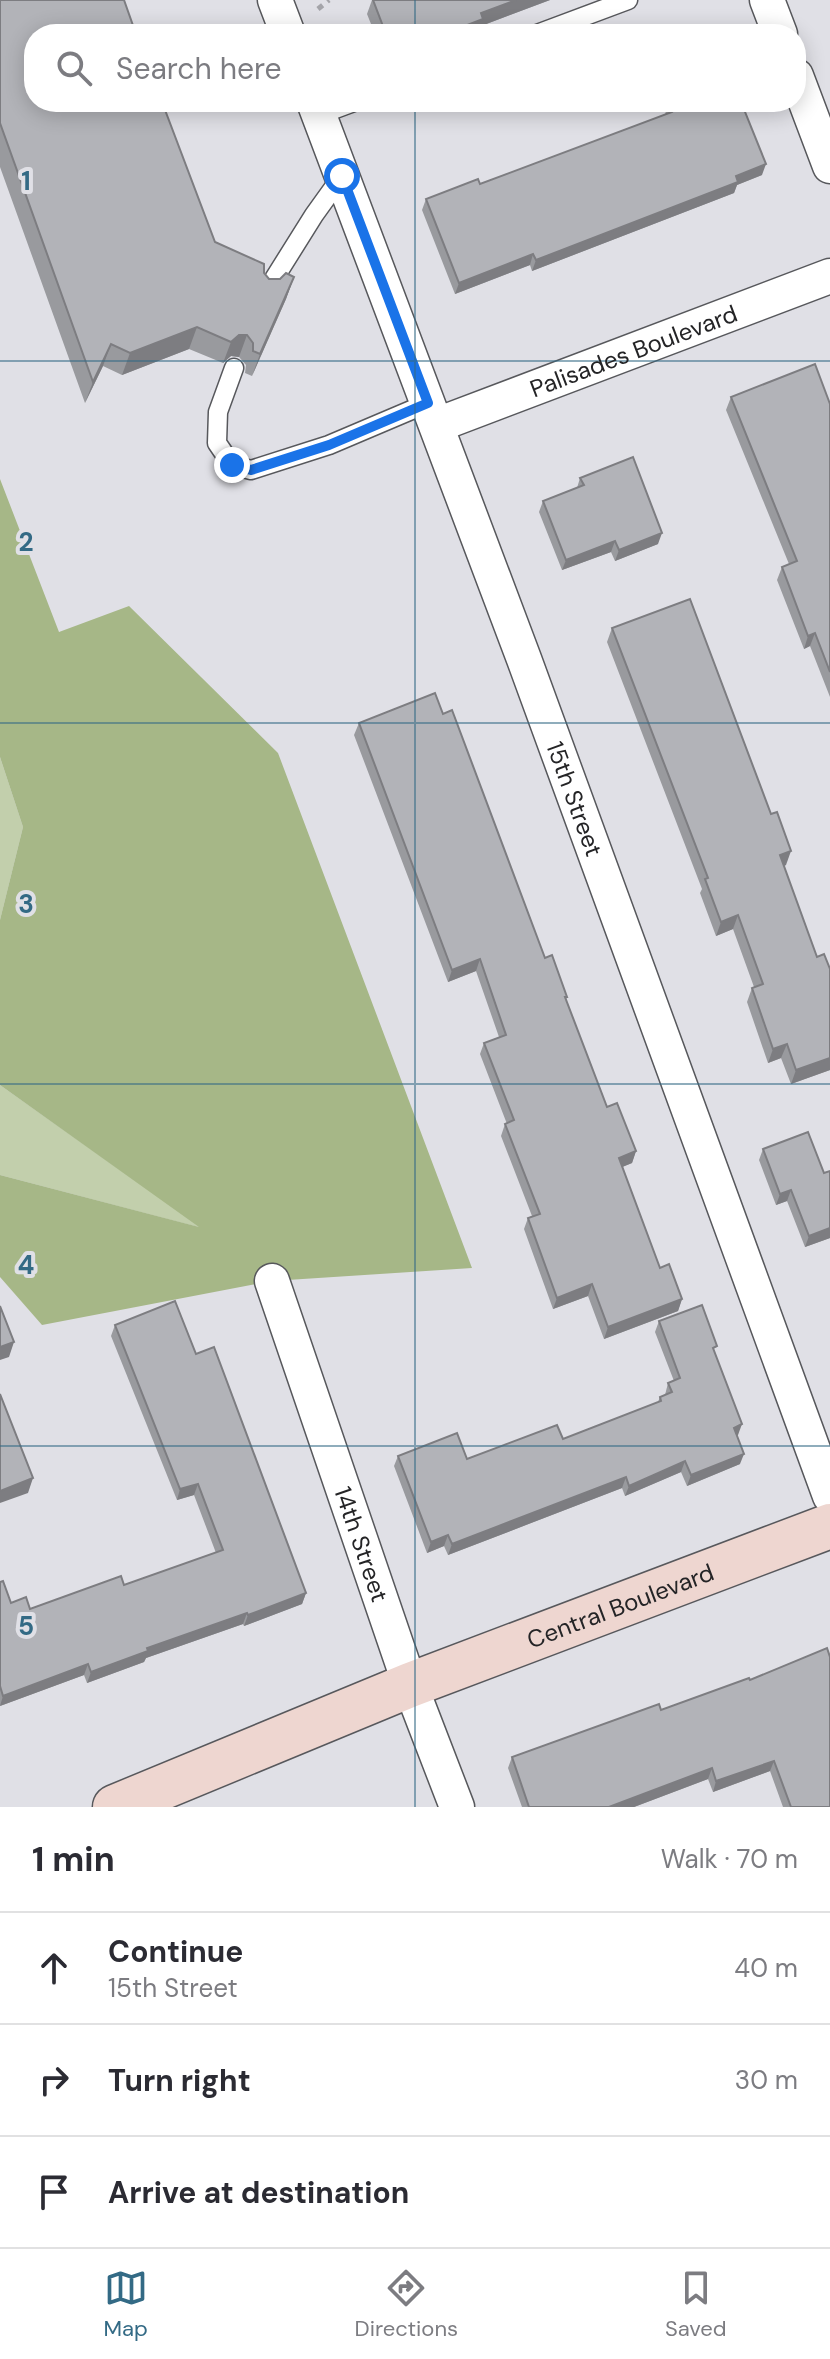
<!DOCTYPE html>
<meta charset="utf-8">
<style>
body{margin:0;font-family:"DM Sans",sans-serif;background:#f7f7f7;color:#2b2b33}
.stop{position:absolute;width:24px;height:24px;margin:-18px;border:6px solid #1a73e8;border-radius:50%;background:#fff}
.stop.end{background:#1a73e8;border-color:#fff;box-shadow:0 2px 8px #0008}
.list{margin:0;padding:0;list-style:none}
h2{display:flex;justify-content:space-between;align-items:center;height:104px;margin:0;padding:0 32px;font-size:34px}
h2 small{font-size:26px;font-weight:400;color:#7c7c81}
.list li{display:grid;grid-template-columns:52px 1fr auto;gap:24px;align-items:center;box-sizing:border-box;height:112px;padding:0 32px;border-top:2px solid #e1e1e2}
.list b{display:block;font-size:30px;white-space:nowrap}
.list p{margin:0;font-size:26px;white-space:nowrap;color:#7c7c81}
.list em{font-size:26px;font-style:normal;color:#7c7c81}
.icon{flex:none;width:44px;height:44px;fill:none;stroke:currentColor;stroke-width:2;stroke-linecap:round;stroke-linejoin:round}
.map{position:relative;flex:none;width:830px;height:1807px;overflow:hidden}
.search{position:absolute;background:#fff;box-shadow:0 4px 20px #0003;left:24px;right:24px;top:24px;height:88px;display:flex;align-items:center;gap:20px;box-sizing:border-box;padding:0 28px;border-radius:32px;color:#7c7c81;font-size:30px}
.sheet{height:440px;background:#fff}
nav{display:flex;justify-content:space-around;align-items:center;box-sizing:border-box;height:112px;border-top:2px solid #e1e1e2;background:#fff;font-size:22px;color:#7c7c81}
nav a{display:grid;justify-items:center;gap:4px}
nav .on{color:#336a85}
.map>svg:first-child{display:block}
</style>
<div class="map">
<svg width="830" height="1807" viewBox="0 0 830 1807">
<rect width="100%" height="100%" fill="#e0e0e6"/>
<g fill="#c2cfac">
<path d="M0,757L23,827L0,920Z"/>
<path d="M0,1085L202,1228L0,1175Z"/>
</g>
<path fill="#a6b787" d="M0,479L59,632L129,606L278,753L472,1268L272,1281L42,1325L0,1277V1175L199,1227L0,1085V920L23,827L0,757Z"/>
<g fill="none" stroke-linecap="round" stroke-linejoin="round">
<g stroke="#57585c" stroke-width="21">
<g id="service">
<path d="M537,34L628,0"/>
<path d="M319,115L354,102"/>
<path d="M267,290L314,215L342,176"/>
<path d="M234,368L218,412L217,443L232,465L251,470L329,445L428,403"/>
</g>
</g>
<g stroke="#57585c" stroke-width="37">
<g id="minor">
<path d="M275,0L288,34"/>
<path d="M767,0L780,34"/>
<path d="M796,76L830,166"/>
<path id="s1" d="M314,102L524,659L830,1496"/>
<path id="s2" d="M437,425L830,276"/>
<path id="s3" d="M272,1281L410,1685L457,1807"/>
</g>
</g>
<g stroke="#57585c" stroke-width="47">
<g id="secondary">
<path id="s4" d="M115,1807L410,1685L830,1526"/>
</g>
</g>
<path stroke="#a4a4a9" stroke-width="5" stroke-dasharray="6 6" stroke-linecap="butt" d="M318,9L329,0"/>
<use href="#service" stroke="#fff" stroke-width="18"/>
<use href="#minor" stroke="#fff" stroke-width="34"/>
<use href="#secondary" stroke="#eed6d0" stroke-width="44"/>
</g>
<g fill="#999a9e">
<path d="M0,0L215,242L264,273L269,279H280L294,277L286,299L252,376L245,373L246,365L239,357L231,356L223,363L189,349L122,375L103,366L85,403L0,167Z"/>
<path d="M372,0H550L481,26L478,34H375L367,14Z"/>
<path d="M668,102L762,175L737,185L734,193L532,271L530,265L455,294L422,210L426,199L480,184L665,115Z"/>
<path d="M731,397L830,404V697L810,646L804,649L777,580L782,567L789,564L726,410Z"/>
<path d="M580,478L658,544L615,561L611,552L562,570L539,512L543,501L577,488Z"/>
<path d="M612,628L786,865L784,866L830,1070L791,1084L781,1058L768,1063L747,1002L752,988L754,987L733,929L716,936L700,893L702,889L607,642Z"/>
<path d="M359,723L545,958L567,997L566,1000L607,1107L636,1151L632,1163L622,1167L660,1268L682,1299L678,1311L604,1339L588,1296L553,1309L524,1229L528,1218L532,1216L501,1136L505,1124H507L480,1054L484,1043L499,1037L476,971L448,982L354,735Z"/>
<path d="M763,1149L824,1173L830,1171V1238L805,1247L787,1201L776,1205L759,1160Z"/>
<path d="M659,1321L715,1353L738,1435L737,1436L740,1464L687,1486L681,1472L625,1496L622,1488L448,1555L444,1546L427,1553L394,1466L398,1456L467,1459L563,1439L658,1402L660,1397L665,1395L668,1383L674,1381L655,1332Z"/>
<path d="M115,1325L196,1354L306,1593L302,1604L244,1626L243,1624L146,1658L144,1662L87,1683L84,1675L0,1706V1582L11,1603L30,1609L124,1585L216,1553L194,1495L177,1500L111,1336Z"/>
<path d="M749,1678L830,1807H783L770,1771L713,1792L708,1779L634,1807H522L508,1768L512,1757L661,1710Z"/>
</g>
<g fill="#7d7d81">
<path d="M516,0H550L481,26L478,34H444L481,13Z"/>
<path d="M766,164L762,175L737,185L734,193L532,271L536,260Z"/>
<path d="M533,254L530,265L455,294L459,283Z"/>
<path d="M294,277L286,299L252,376L260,354Z"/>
<path d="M197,327L189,349L122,375L130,353Z"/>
<path d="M239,335H247L239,357L231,356L223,363L231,342Z"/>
<path d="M111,344L103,366L85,403L93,382Z"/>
<path d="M662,533L658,544L615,561L619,550Z"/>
<path d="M615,541L611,552L562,570L566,560Z"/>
<path d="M815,633L810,646L804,649L808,636Z"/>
<path d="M791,851L786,865L775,869L780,855Z"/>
<path d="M738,915L733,929L716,936L721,922Z"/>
<path d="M480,959L476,971L448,982L452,970Z"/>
<path d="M787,1044L781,1058L768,1063L773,1049Z"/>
<path d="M830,1058V1070L791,1084L796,1070Z"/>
<path d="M636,1151L632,1163L615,1170L619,1158Z"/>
<path d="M791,1190L787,1201L776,1205L780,1194Z"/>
<path d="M830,1228V1238L805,1247L809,1236Z"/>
<path d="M592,1284L588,1296L553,1309L557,1298Z"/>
<path d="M682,1299L678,1311L604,1339L608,1327Z"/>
<path d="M14,1342L9,1357L0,1360V1347Z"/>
<path d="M742,1424L738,1435L730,1438L734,1428Z"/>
<path d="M744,1454L740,1464L687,1486L691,1475Z"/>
<path d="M685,1461L681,1472L625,1496L629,1486Z"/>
<path d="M626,1477L622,1488L448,1555L452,1544Z"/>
<path d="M33,1478L28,1493L0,1503V1491Z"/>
<path d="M198,1484L194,1495L177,1500L180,1489Z"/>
<path d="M448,1535L444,1546L427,1553L431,1542Z"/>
<path d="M306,1593L302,1604L244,1626L248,1615Z"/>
<path d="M247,1613L243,1624L146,1658L144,1662L87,1683L91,1672L147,1648Z"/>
<path d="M88,1664L84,1675L0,1706L3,1696Z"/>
<path d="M774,1761L770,1771L713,1792L716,1781Z"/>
<path d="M712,1768L708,1779L634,1807H609Z"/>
</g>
<g fill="#b2b3b8" stroke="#7d7d81" stroke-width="2">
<path d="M0,0H124L136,34H34V102H162L215,242L264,264V273L269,279H280L286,273L294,277L260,354L253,351V343L247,335H239L231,342L197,327L130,353L111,344L93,382L0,123Z"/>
<path d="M373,0H516L481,13L483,19L444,34H386Z"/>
<path d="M668,102H741L766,164L736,176L738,182L536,260L533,254L459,283L426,199L478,179L480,184L672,112Z"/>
<path d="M815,364L830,404V672L815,633L808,636L782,567L797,561L731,397Z"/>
<path d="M633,457L662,533L619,550L615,541L566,560L543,501L584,485L580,478Z"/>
<path d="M690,599L771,814L777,812L791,851L780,855L817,957L824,954L830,969V1058L796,1070L787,1044L773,1049L752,988L763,984L738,915L721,922L705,879L708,878L612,628Z"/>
<path d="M435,693L443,714L452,710L545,958L552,955L567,997H565L607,1107L617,1103L636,1151L619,1158L660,1268L669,1264L682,1299L608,1327L592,1284L557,1298L528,1218L540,1214L505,1124L514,1120L484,1043L506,1035L480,959L452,970L359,723Z"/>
<path d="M808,1132L824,1173L830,1171V1228L809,1236L791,1190L780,1194L763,1149Z"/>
<path d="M175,1301L196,1354L214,1347L306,1593L248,1615L247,1613L147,1648L148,1651L91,1672L88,1664L3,1696L0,1686V1582L3,1581L11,1603L26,1597L30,1609L121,1576L124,1585L223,1550L198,1484L180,1489L115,1325Z"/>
<path d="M702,1305L717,1346L713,1348L742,1424L734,1428L744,1454L691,1475L685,1461L629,1486L626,1477L452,1544L448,1535L431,1542L398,1456L457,1433L467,1459L557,1425L563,1439L661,1401L660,1397L672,1392L668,1383L680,1378L659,1321Z"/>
<path d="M0,1306L14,1342L0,1347Z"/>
<path d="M0,1394L33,1478L0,1491Z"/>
<path d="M827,1648L830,1657V1807H791L774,1761L716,1781L712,1768L609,1807H529L512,1757L659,1704L661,1710L749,1678L750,1680Z"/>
</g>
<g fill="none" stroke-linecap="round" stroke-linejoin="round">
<path stroke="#1a73e8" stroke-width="10" d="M232,465L251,470L329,445L428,403L342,176"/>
</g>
<path fill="none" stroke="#336a85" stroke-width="2" stroke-opacity="0.55" d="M415,0V34M415,102V1807M0,361H830M0,723H830M0,1084H830M0,1446H830"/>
<g text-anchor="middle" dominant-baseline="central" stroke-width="8" stroke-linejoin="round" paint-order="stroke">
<g font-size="24" fill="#242426" stroke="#e0e0e6">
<text stroke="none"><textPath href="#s2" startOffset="210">Palisades Boulevard</textPath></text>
<text stroke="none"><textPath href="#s1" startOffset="744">15th Street</textPath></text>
<text stroke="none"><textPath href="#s3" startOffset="278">14th Street</textPath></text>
<text stroke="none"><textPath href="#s4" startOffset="544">Central Boulevard</textPath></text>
</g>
</g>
<g font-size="26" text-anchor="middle" font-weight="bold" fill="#336a85" stroke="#e0e0e6" stroke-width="8" stroke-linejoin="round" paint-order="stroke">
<text x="26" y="190">1</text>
<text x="26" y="551">2</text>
<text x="26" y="913">3</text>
<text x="26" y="1274">4</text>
<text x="26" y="1635">5</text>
</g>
</svg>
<div class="stop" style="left:342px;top:176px"></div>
<div class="stop end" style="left:232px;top:465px"></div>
<div class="search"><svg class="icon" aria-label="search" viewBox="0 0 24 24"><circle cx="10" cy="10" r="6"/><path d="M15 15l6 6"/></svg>Search here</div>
</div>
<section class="sheet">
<h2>1 min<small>Walk · 70 m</small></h2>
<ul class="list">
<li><svg class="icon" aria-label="ahead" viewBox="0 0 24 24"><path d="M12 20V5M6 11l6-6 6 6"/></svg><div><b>Continue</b><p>15th Street</p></div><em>40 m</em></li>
<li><svg class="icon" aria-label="right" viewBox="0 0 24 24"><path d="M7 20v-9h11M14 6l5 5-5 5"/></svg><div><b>Turn right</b></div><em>30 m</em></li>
<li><svg class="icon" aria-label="arrive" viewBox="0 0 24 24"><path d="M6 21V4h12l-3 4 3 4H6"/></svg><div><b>Arrive at destination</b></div></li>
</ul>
</section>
<nav>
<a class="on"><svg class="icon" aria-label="map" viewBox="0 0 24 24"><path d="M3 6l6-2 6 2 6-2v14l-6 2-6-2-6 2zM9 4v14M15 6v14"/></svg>Map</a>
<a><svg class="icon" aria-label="directions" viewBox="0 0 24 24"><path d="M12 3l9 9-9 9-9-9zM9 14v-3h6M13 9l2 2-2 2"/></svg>Directions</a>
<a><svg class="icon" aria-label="saved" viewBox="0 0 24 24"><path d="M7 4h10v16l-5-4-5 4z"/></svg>Saved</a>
</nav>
